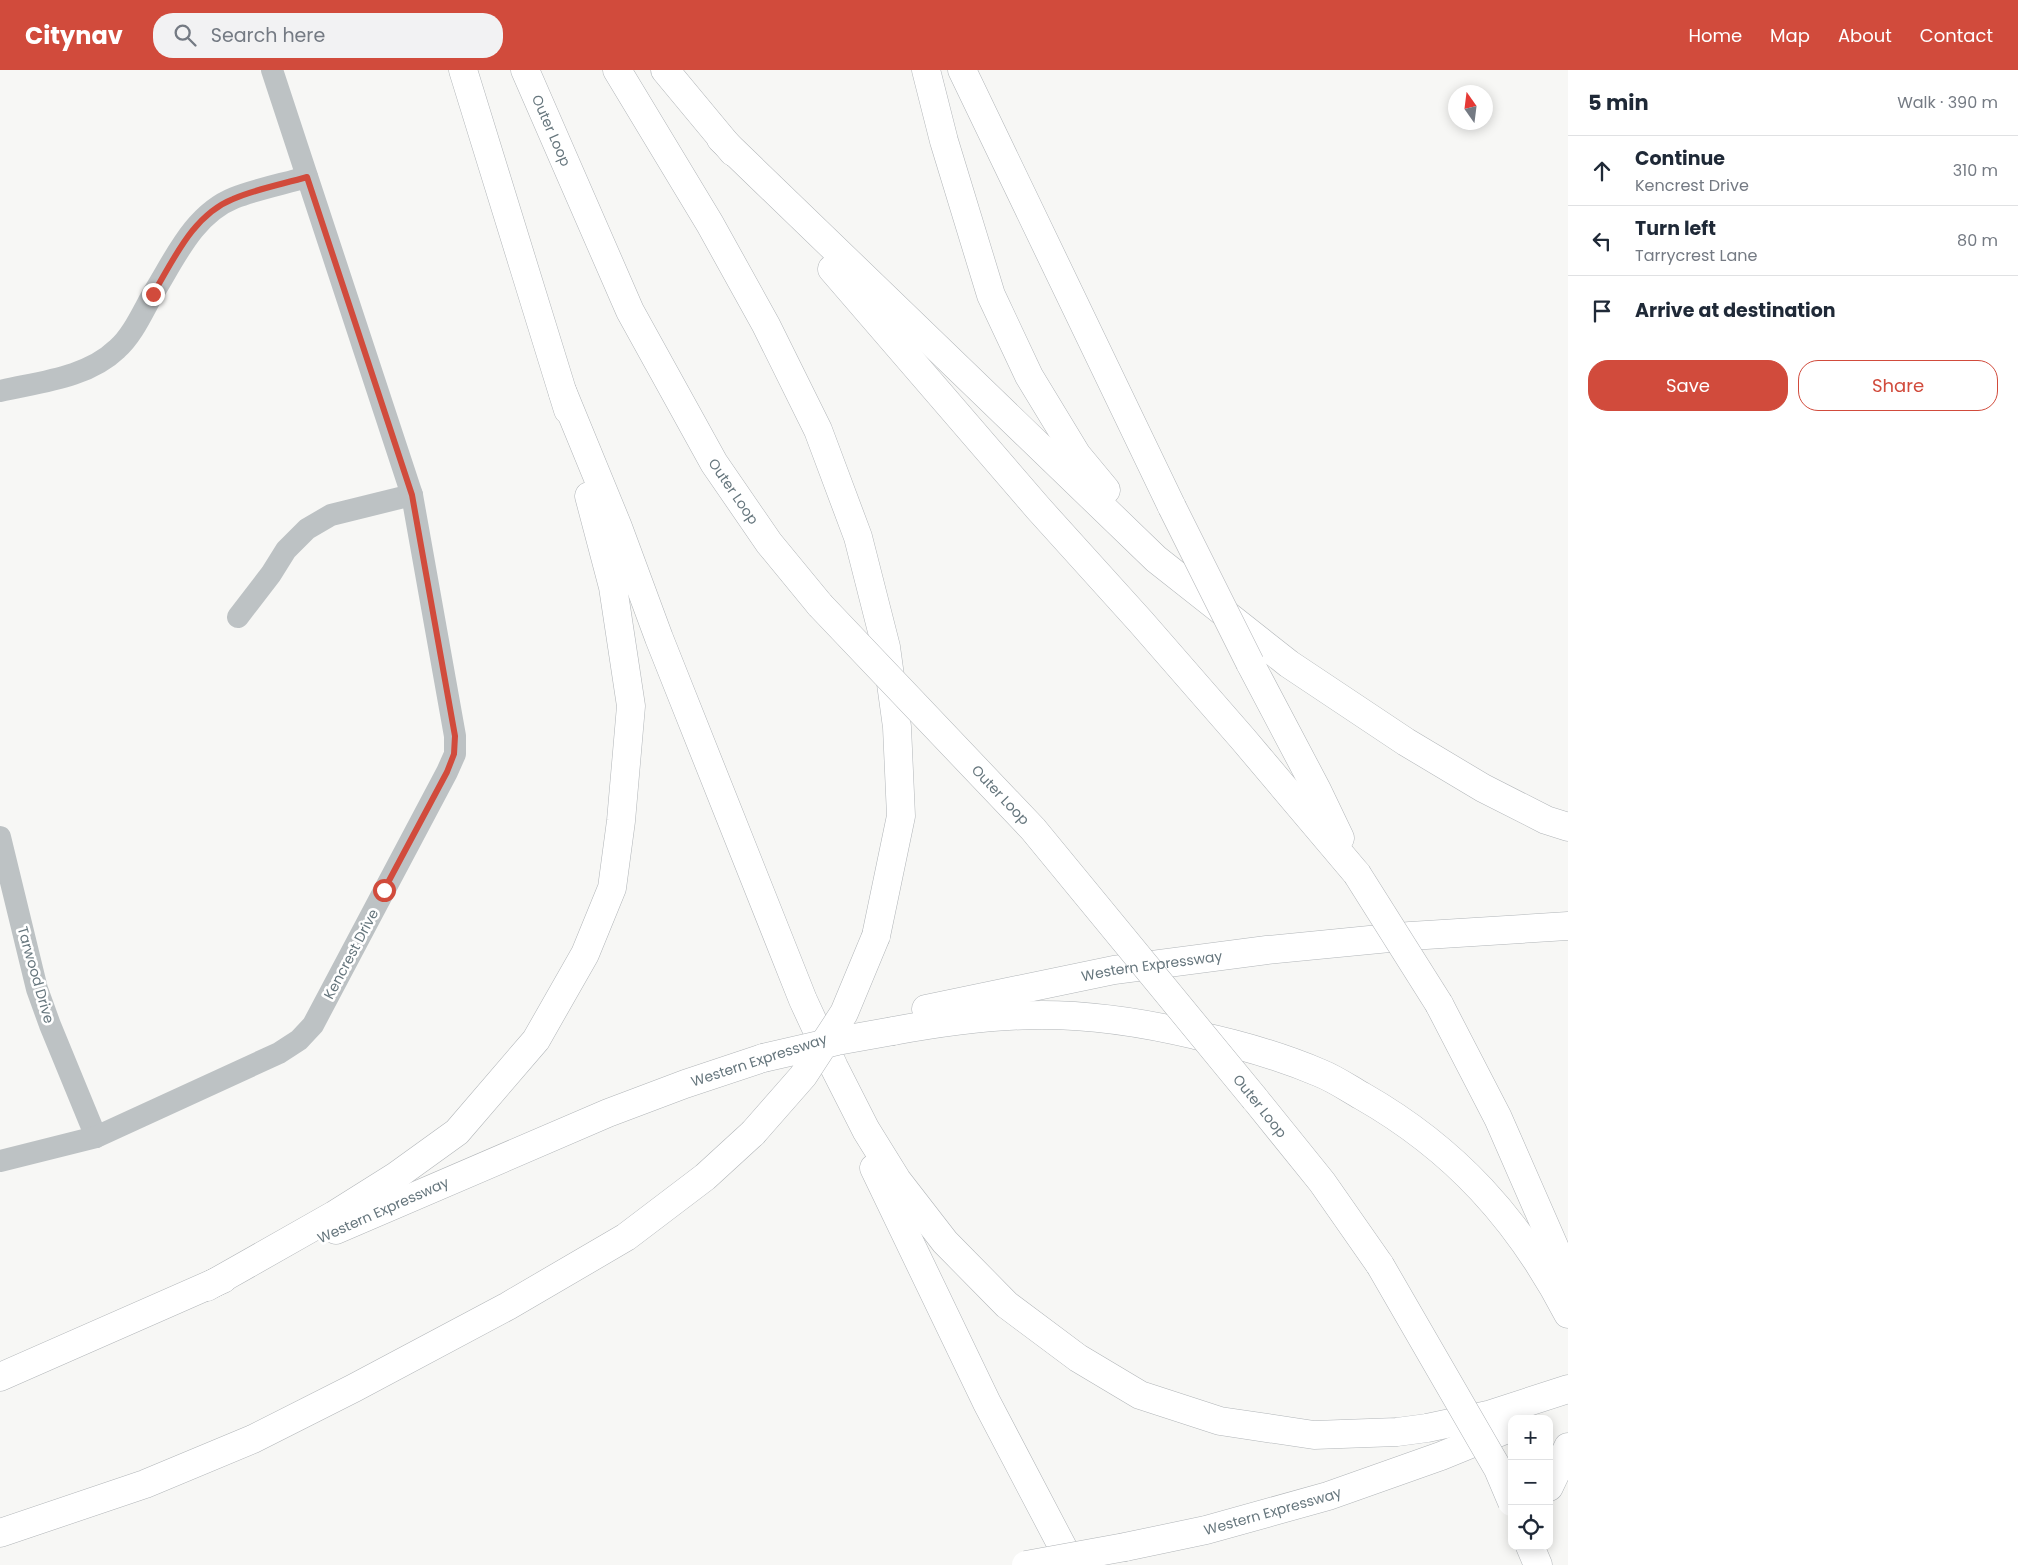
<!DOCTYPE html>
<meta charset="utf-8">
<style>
body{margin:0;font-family:Poppins,sans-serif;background:#f2f2f3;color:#1f2937}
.controls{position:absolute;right:15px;bottom:15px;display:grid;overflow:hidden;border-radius:10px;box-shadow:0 2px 12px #0003}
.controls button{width:45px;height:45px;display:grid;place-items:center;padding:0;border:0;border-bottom:1px solid #e0e1e3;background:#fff;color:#1f2937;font:25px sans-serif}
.compass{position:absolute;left:1448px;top:15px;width:45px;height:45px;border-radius:50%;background:#fff;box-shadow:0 2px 12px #0003;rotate:346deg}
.stop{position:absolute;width:15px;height:15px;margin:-11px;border:4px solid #d14b3c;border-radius:50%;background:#fff}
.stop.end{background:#d14b3c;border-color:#fff;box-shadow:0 1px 5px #0008}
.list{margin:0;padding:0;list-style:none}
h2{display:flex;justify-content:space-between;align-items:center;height:65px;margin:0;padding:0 20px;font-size:21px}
h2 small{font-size:16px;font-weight:400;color:#747a83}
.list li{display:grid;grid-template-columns:32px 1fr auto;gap:15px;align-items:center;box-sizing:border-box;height:70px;padding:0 20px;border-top:1px solid #e0e1e3}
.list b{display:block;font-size:19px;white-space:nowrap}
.list p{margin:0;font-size:16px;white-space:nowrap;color:#747a83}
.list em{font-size:16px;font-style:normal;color:#747a83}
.actions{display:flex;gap:10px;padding:15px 20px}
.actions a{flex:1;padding:11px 0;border:1px solid #d14b3c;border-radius:20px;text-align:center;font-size:18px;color:#d14b3c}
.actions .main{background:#d14b3c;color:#fff}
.icon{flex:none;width:28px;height:28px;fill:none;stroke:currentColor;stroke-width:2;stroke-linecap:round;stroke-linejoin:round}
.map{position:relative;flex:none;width:1568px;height:1495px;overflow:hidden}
header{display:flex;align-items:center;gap:30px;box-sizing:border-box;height:70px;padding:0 25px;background:#d14b3c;color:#fff}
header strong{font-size:24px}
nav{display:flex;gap:28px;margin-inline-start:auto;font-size:18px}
.search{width:350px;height:45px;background:#f2f2f3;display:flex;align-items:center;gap:12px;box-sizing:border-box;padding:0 18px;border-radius:20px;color:#747a83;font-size:19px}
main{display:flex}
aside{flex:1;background:#fff}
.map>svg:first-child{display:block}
</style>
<header>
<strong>Citynav</strong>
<div class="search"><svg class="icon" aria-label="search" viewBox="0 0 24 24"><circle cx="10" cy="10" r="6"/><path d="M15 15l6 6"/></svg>Search here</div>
<nav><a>Home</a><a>Map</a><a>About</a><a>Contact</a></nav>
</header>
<main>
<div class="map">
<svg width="1568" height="1495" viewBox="0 0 1568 1495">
<rect width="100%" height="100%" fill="#f7f7f5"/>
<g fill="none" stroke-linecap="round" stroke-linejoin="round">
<g stroke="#b1b5b8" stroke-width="29">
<g id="highway">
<path d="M463,0L568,340"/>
<path id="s1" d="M525,0L630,241L714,393L769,473L820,535"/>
<path d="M617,0L710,154L766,255L818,360L858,467L886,577L897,657L901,746L876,866"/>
<path d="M665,0L733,82"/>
<path d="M926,0L944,71L991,225L1029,306L1077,385L1106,420"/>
<path d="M962,0L1172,437"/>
<path d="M721,69L1156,489L1289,594L1406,672L1483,718L1546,750L1568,757"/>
<path d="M832,199L1038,438L1141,552L1243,669L1357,804"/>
<path d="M563,323L618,457L659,568L803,930L834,997L866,1060L897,1110L945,1172L1007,1235L1078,1288L1140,1325L1220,1351L1314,1365L1397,1362L1427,1358L1488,1345L1568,1319"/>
<path d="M1250,593L1317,720L1340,768"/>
<path d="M1439,934L1498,1048L1568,1208"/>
<path id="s2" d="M926,939L1114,900L1267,880L1410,866L1568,856"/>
<path d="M893,961C942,952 992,945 1042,945C1094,945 1145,953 1195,965C1238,974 1280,986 1320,1003C1335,1009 1348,1018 1362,1026C1455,1079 1519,1150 1568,1244"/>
<path d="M1255,1029L1322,1112L1380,1195"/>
<path d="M874,1098L987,1333L1072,1495"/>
<path d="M336,1160L608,1043L685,1014L763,988"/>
<path d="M207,1217L334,1145L396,1106L457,1062L536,970L585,884L612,818L621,751L631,636L613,517L589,426"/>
<path d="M0,1307L223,1209"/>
<path d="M1549,1417L1568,1377"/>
<path d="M0,1463L145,1414L253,1369L354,1318L508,1236L626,1167L705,1107L753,1063"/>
<path d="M1530,1476L1538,1495"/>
<path id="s3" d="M1125,1477L1206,1460L1328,1426L1441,1386L1512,1357"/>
</g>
</g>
<g stroke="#bdc2c4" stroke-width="22">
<path d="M0,321C39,312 87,308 117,279C133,265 143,241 154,222C175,188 194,144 234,128C257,119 283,114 307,107"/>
<path d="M238,547L271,504L286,480L307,459L331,445L412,425"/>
<path d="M0,767L37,919L50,955L96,1067"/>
<path d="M0,1091L96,1067L279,983L299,970L313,955L447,702L455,684V666L412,425L272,0"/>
</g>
<use href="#highway" stroke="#fff" stroke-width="28"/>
<g stroke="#b1b5b8" stroke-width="29" stroke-linecap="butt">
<g id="highway-bridge">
<path d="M1172,437L1250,593"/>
<path id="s4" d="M820,535L1033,759L1255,1029"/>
<path d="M1357,804L1439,934"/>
<path d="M763,988L837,971L893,961"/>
<path d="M753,1063L803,1006L844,943L876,866"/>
<path d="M1380,1195L1498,1399L1512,1432"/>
<path d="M1026,1495L1125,1477"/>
</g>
</g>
<use href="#highway-bridge" stroke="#fff" stroke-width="28"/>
</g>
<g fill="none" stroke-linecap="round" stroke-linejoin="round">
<path stroke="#d14b3c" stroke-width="6" d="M153,224C174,189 193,145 233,129C256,119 283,114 307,107L412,425L455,666L454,684L447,702L384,820"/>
</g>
<g text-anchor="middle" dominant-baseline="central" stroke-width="5" stroke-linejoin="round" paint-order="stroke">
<g font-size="14" fill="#66767d" stroke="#fff">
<text stroke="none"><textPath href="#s1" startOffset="66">Outer Loop</textPath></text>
<text stroke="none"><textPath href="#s1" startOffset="471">Outer Loop</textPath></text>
<text stroke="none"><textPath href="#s4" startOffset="262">Outer Loop</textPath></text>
<text transform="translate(351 884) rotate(-62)">Kencrest Drive</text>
<text stroke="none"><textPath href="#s2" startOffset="230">Western Expressway</textPath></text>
<text transform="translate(36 905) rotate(74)">Tarwood Drive</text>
<text transform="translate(759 990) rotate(-18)">Western Expressway</text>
<text transform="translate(1260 1036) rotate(51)">Outer Loop</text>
<text transform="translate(383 1140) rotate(-24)">Western Expressway</text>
<text stroke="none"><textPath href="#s3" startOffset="152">Western Expressway</textPath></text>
</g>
</g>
</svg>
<div class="controls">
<button>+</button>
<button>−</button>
<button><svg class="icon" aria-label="locate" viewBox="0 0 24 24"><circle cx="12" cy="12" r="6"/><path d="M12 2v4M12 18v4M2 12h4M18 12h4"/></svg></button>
</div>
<svg class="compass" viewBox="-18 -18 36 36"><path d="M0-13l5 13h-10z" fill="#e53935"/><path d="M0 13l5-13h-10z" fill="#747a83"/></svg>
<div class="stop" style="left:384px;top:820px"></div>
<div class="stop end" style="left:153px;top:224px"></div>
</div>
<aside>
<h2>5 min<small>Walk · 390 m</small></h2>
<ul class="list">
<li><svg class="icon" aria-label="ahead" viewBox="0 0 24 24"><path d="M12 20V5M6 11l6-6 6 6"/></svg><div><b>Continue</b><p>Kencrest Drive</p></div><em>310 m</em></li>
<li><svg class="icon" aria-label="left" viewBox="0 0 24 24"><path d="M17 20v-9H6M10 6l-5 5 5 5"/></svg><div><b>Turn left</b><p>Tarrycrest Lane</p></div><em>80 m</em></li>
<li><svg class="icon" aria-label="arrive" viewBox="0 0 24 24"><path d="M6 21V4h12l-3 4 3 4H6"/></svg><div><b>Arrive at destination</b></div></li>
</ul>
<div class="actions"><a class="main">Save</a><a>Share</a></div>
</aside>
</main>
